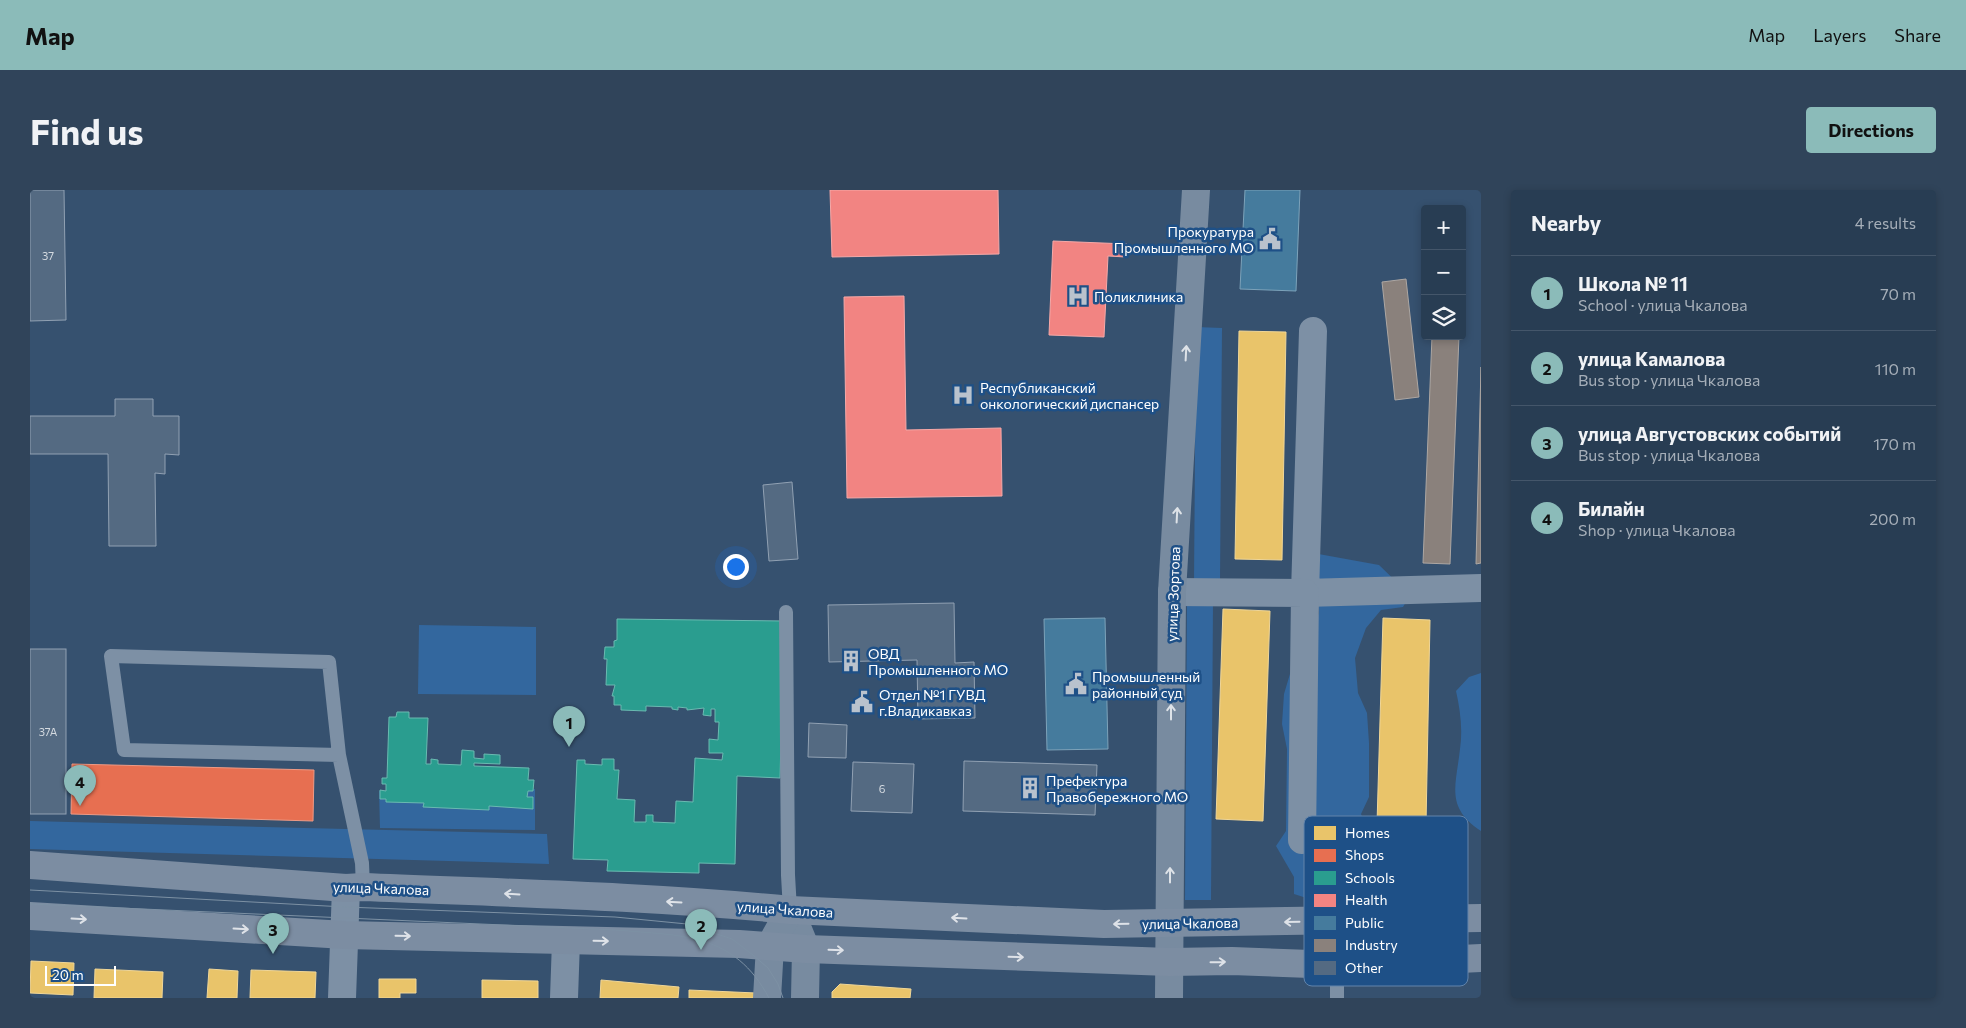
<!DOCTYPE html>
<meta charset="utf-8">
<style>
body{margin:0;font-family:Commissioner,sans-serif;background:#30445a;color:#f1f3f6}
.controls{position:absolute;right:15px;top:15px;display:grid;overflow:hidden;border-radius:5px;box-shadow:0 2px 8px #0003}
.controls button{width:45px;height:45px;display:grid;place-items:center;padding:0;border:0;border-bottom:1px solid #44566a;background:#283d53;color:#f1f3f6;font:25px sans-serif}
.scale{position:absolute;left:15px;bottom:12px;width:71px;box-sizing:border-box;padding-left:5px;border:2px solid #fff;border-top:0;font-size:14px;line-height:18px;white-space:nowrap;color:#fff;-webkit-text-stroke:4px #1e5087;paint-order:stroke}
.you{position:absolute;left:705px;top:376px;width:18px;height:18px;margin:-12px;border:4px solid #fff;border-radius:50%;background:#1a73e8;box-shadow:0 0 0 8px #1a73e833}
.badge{display:grid;place-items:center;width:32px;height:32px;border-radius:50%;background:#8bbbb9;color:#111;font-size:16px;font-weight:700}
.pin{position:absolute;translate:-50% -41px;filter:drop-shadow(0 1px 2px #0008)}
.pin::after{content:'';position:absolute;top:26px;width:18px;height:15px;background:inherit;clip-path:polygon(0 0,100% 0,50% 100%)}
.list{margin:0;padding:0;list-style:none}
h2{display:flex;justify-content:space-between;align-items:center;height:65px;margin:0;padding:0 20px;font-size:21px}
h2 small{font-size:16px;font-weight:400;color:#a5aeb8}
.list li{display:grid;grid-template-columns:32px 1fr auto;gap:15px;align-items:center;box-sizing:border-box;height:75px;padding:0 20px;border-top:1px solid #44566a}
.list b{display:block;font-size:19px;white-space:nowrap}
.list p{margin:0;font-size:16px;white-space:nowrap;color:#a5aeb8}
.list em{font-size:16px;font-style:normal;color:#a5aeb8}
.icon{flex:none;width:28px;height:28px;fill:none;stroke:currentColor;stroke-width:2;stroke-linecap:round;stroke-linejoin:round}
.map{position:relative;flex:none;width:1451px;height:808px;overflow:hidden;border-radius:5px}
header{display:flex;align-items:center;gap:30px;box-sizing:border-box;height:70px;padding:0 25px;background:#8bbbb9;color:#111}
header strong{font-size:24px}
nav{display:flex;gap:28px;margin-inline-start:auto;font-size:18px}
.intro{display:flex;align-items:center;justify-content:space-between;box-sizing:border-box;height:120px;padding:0 30px}
h1{margin:0;font-size:35px}
.button{padding:12px 22px;border-radius:5px;background:#8bbbb9;color:#111;font-size:18px;font-weight:700}
main{display:flex;gap:30px;padding:0 30px}
aside{flex:1;background:#283d53;border-radius:5px;box-shadow:0 2px 8px #0003}
.map>svg:first-child{display:block}
</style>
<header>
<strong>Map</strong>
<nav><a>Map</a><a>Layers</a><a>Share</a></nav>
</header>
<div class="intro"><h1>Find us</h1><a class="button">Directions</a></div>
<main>
<div class="map">
<svg width="1451" height="808" viewBox="0 0 1451 808">
<rect width="100%" height="100%" fill="#36516f"/>
<g fill="#33679e">
<path d="M1166,137L1192,138L1190,392H1164Z"/>
<path d="M1283,363L1349,375L1380,405L1373,417L1351,420L1336,438L1325,468L1328,503L1337,523L1339,553V607L1331,624L1343,652L1358,666L1351,691L1339,683L1330,684L1318,700L1289,712L1264,704V687L1246,656L1256,641L1257,559L1252,534L1254,504L1265,467L1283,440L1289,423Z"/>
<path d="M1157,411H1183L1181,710H1155Z"/>
<path d="M389,435L506,437V505L388,504Z"/>
<path d="M1451,483V641C1415,617 1426,596 1430,559C1433,539 1430,519 1426,501L1439,487Z"/>
<path d="M505,599V640L350,638L349,601Z"/>
<path d="M0,631L517,644L519,674L0,659Z"/>
</g>
<g fill="#e9c46a" stroke="#f0d697">
<path d="M1209,141L1256,142L1252,370L1205,369Z"/>
<path d="M1193,419L1240,421L1233,631L1186,629Z"/>
<path d="M1353,428L1400,430L1396,634H1347Z"/>
<path d="M1,771L44,773L43,805L0,803Z"/>
<path d="M65,779L133,782L132,808H64Z"/>
<path d="M179,779L208,781L207,808H177Z"/>
<path d="M221,780L286,782L285,808H220Z"/>
<path d="M349,789H386V803H370V808H349Z"/>
<path d="M452,790L508,791V808H452Z"/>
<path d="M571,790L649,797L648,808H570Z"/>
<path d="M810,794L881,799L880,808H802V802Z"/>
<path d="M659,800L726,803L725,808H659Z"/>
</g>
<path fill="#e76f51" stroke="#ee9a85" d="M42,574L284,580L283,631L41,624Z"/>
<g fill="#2a9d8f" stroke="#6abab1">
<path d="M587,429L754,431L750,588L707,586L705,674L669,673V683L577,681L578,670L543,669L547,570H555V574L572,575V569H584V580H589L587,609L605,610L604,632H616V625H623V632L645,633L646,611L663,612L665,568L692,570L693,563H679V549L688,550L689,532H685V519H681V526L673,525L674,518L657,520V518L648,517V520L642,519V517L616,516V521L591,520V515H584V506H582L585,495H576L577,469H574L575,457H584V451L587,450Z"/>
<path d="M367,522H379V528H398L396,574H401V569L408,570V574L431,575L432,560L444,561V568L454,569V564L470,565V574L444,573V576L499,578L498,590H504L503,601H498L497,607H503V619L459,616V620L393,617L394,613L356,612V609H350V600L356,601V594H352V588H357L359,527H366Z"/>
</g>
<g fill="#f28482" stroke="#f6a9a8">
<path d="M800,0H968L969,64L802,67Z"/>
<path d="M1023,51L1097,54L1096,67L1078,66L1074,147L1019,145Z"/>
<path d="M874,106L876,240L971,238L972,306L817,308L814,107Z"/>
</g>
<g fill="#457b9d" stroke="#7da3ba">
<path d="M1215,0H1270L1266,101L1210,99Z"/>
<path d="M1075,428L1078,559L1017,560L1014,429Z"/>
</g>
<g fill="#8a817c" stroke="#ada7a3">
<path d="M1376,89L1389,207L1365,210L1352,92Z"/>
<path d="M1402,146H1429L1420,374L1393,373Z"/>
<path d="M1451,177V373L1446,374Z"/>
</g>
<g fill="#546a82" stroke="#91a1b3">
<path d="M0,0H34L36,130L0,131Z"/>
<path d="M85,209H123V226H149V265L135,264V284L125,283L126,356H79L78,264H0V226H85Z"/>
<path d="M762,292L768,369L739,371L733,295Z"/>
<path d="M924,413L925,473L944,472L945,528L888,529L887,470L799,472L798,415Z"/>
<rect x="0" y="459" width="36" height="165"/>
<path d="M779,533L817,535L816,568L778,567Z"/>
<path d="M934,571L1067,575L1065,625L933,621Z"/>
<path d="M823,572L884,574L882,623L821,621Z"/>
</g>
<g fill="none" stroke-linecap="round" stroke-linejoin="round">
<g stroke="#7d90a5" stroke-width="14">
<path d="M756,422L758,685L760,720"/>
<path d="M309,565L94,560L81,466L299,472L309,565L332,673L333,697"/>
<path d="M1307,775V808"/>
</g>
<g stroke="#7d90a5" stroke-width="28">
<path d="M1283,141L1275,403L1451,398"/>
<path d="M1142,402L1275,403L1272,650"/>
<path d="M312,808L316,698"/>
<path d="M534,808L536,751"/>
</g>
<g stroke="#788ba0" stroke-width="28">
<path d="M760,720L776,759L775,808"/>
<path d="M737,808L740,756L760,720"/>
<path d="M1139,808L1142,402L1166,0"/>
</g>
<g stroke="#7c8da2" stroke-width="28">
<path d="M0,675L316,698L333,697C476,703 619,706 760,720L1074,734L1451,728"/>
<path d="M0,726L315,745L709,754L776,759L1139,772L1202,771L1307,775L1451,768"/>
</g>
<g stroke="#7d91a4" stroke-width="1">
<path d="M0,700L315,717L585,727L657,734L702,749L723,765L738,778L748,794L753,808"/>
<path d="M0,714L586,740C652,746 704,742 739,808"/>
</g>
</g>
<defs><path id="oneway-shaft" d="M-6 0H5M1.5-3L5.5 0L1.5 3" fill="none" stroke-width="1.6" stroke-linecap="round" stroke-linejoin="round" transform="scale(1.25)"/></defs>
<g stroke="#dde2e7">
<use href="#oneway-shaft" transform="translate(1156 163) rotate(-87)"/>
<use href="#oneway-shaft" transform="translate(1147 325) rotate(-87)"/>
<use href="#oneway-shaft" transform="translate(1141 522) rotate(-90)"/>
<use href="#oneway-shaft" transform="translate(1140 685) rotate(-90)"/>
</g>
<g stroke="#dee2e8">
<use href="#oneway-shaft" transform="translate(482 704) rotate(-177)"/>
<use href="#oneway-shaft" transform="translate(644 712) rotate(-177)"/>
<use href="#oneway-shaft" transform="translate(929 728) rotate(-177)"/>
<use href="#oneway-shaft" transform="translate(49 729) rotate(3)"/>
<use href="#oneway-shaft" transform="translate(1262 732) rotate(179)"/>
<use href="#oneway-shaft" transform="translate(1091 734) rotate(179)"/>
<use href="#oneway-shaft" transform="translate(211 739) rotate(3)"/>
<use href="#oneway-shaft" transform="translate(373 746) rotate(1)"/>
<use href="#oneway-shaft" transform="translate(571 751) rotate(1)"/>
<use href="#oneway-shaft" transform="translate(806 760) rotate(2)"/>
<use href="#oneway-shaft" transform="translate(986 767) rotate(2)"/>
<use href="#oneway-shaft" transform="translate(1188 772) rotate(-1)"/>
</g>
<defs>
<g id="civic-bare" transform="scale(1.725)"><path d="M-.6-6.5H3V-4.5H.6V-3L4-1V1h2V6H-6V1h2V-1L-.6-3ZM-1.2 2.5V6h2.4V2.5Z" fill="#b9c2cd" stroke="#1e5087" stroke-width="2.5" paint-order="stroke"/></g>
<g id="hospital-bare" transform="scale(1.725)"><path d="M-5-5h3v3.5h4V-5h3V5h-3V1.5h-4V5h-3Z" fill="#b9c2cd" stroke="#1e5087" stroke-width="2.5" paint-order="stroke"/></g>
<g id="building-bare" transform="scale(1.725)"><path d="M-4-6H4V6H1V3H-1V6H-4ZM-2.5-4.3h1.7v1.8h-1.7ZM.8-4.3h1.7v1.8H.8ZM-2.5-1h1.7V.8h-1.7ZM.8-1h1.7V.8H.8Z" fill="#b9c2cd" stroke="#1e5087" stroke-width="2.5" paint-order="stroke"/></g>
</defs>
<g fill-rule="evenodd">
<use href="#civic-bare" x="1240" y="49"/>
<use href="#hospital-bare" x="1048" y="106"/>
<use href="#hospital-bare" x="933" y="205"/>
<use href="#building-bare" x="821" y="471"/>
<use href="#civic-bare" x="1046" y="494"/>
<use href="#civic-bare" x="832" y="512"/>
<use href="#building-bare" x="1000" y="598"/>
</g>
<g text-anchor="middle" dominant-baseline="central" stroke-width="5" stroke-linejoin="round" paint-order="stroke">
<g font-size="11" fill="#d4dae0">
<text x="18" y="65">37</text>
<text x="18" y="541">37А</text>
<text x="852" y="598">6</text>
</g>
<g font-size="14" fill="#fff" stroke="#1e5087" text-anchor="start">
<text x="1224" y="41" text-anchor="end">Прокуратура<tspan x="1224" dy="16">Промышленного МО</tspan></text>
<text x="1064" y="106">Поликлиника</text>
<text x="950" y="197">Республиканский<tspan x="950" dy="16">онкологический диспансер</tspan></text>
<text x="838" y="463">ОВД<tspan x="838" dy="16">Промышленного МО</tspan></text>
<text x="1062" y="486">Промышленный<tspan x="1062" dy="16">районный суд</tspan></text>
<text x="849" y="504">Отдел №1 ГУВД<tspan x="849" dy="16">г.Владикавказ</tspan></text>
<text x="1016" y="590">Префектура<tspan x="1016" dy="16">Правобережного МО</tspan></text>
</g>
<g font-size="14" fill="#fff" stroke="#1e5087">
<text transform="translate(1143 404) rotate(-88)">улица Зортова</text>
<text transform="translate(351 698) rotate(2)">улица Чкалова</text>
<text transform="translate(755 719) rotate(4)">улица Чкалова</text>
<text transform="translate(1160 733) rotate(-1)">улица Чкалова</text>
</g>
</g>
<rect x="1274" y="626" width="164" height="170" rx="8" fill="#1e5087" stroke="#6284ab" stroke-width="1"/>
<rect x="1284" y="636" width="22" height="14" fill="#e9c46a"/>
<rect x="1284" y="659" width="22" height="13" fill="#e76f51"/>
<rect x="1284" y="681" width="22" height="14" fill="#2a9d8f"/>
<rect x="1284" y="704" width="22" height="13" fill="#f28482"/>
<rect x="1284" y="726" width="22" height="14" fill="#457b9d"/>
<rect x="1284" y="749" width="22" height="13" fill="#8a817c"/>
<rect x="1284" y="771" width="22" height="14" fill="#546a82"/>
<g font-size="14" fill="#fff">
<text x="1315" y="648">Homes</text>
<text x="1315" y="670">Shops</text>
<text x="1315" y="693">Schools</text>
<text x="1315" y="715">Health</text>
<text x="1315" y="738">Public</text>
<text x="1315" y="760">Industry</text>
<text x="1315" y="783">Other</text>
</g>
</svg>
<div class="controls">
<button>+</button>
<button>−</button>
<button><svg class="icon" aria-label="layers" viewBox="0 0 24 24"><path d="M12 4l9 5-9 5-9-5zM3 14l9 5 9-5"/></svg></button>
</div>
<div class="scale">20 m</div>
<div class="you"></div>
<div class="pin badge" style="left:539px;top:557px">1</div>
<div class="pin badge" style="left:671px;top:760px">2</div>
<div class="pin badge" style="left:243px;top:764px">3</div>
<div class="pin badge" style="left:50px;top:616px">4</div>
</div>
<aside>
<h2>Nearby<small>4 results</small></h2>
<ul class="list">
<li><span class="badge">1</span><div><b>Школа № 11</b><p>School · улица Чкалова</p></div><em>70 m</em></li>
<li><span class="badge">2</span><div><b>улица Камалова</b><p>Bus stop · улица Чкалова</p></div><em>110 m</em></li>
<li><span class="badge">3</span><div><b>улица Августовских событий</b><p>Bus stop · улица Чкалова</p></div><em>170 m</em></li>
<li><span class="badge">4</span><div><b>Билайн</b><p>Shop · улица Чкалова</p></div><em>200 m</em></li>
</ul>
</aside>
</main>
